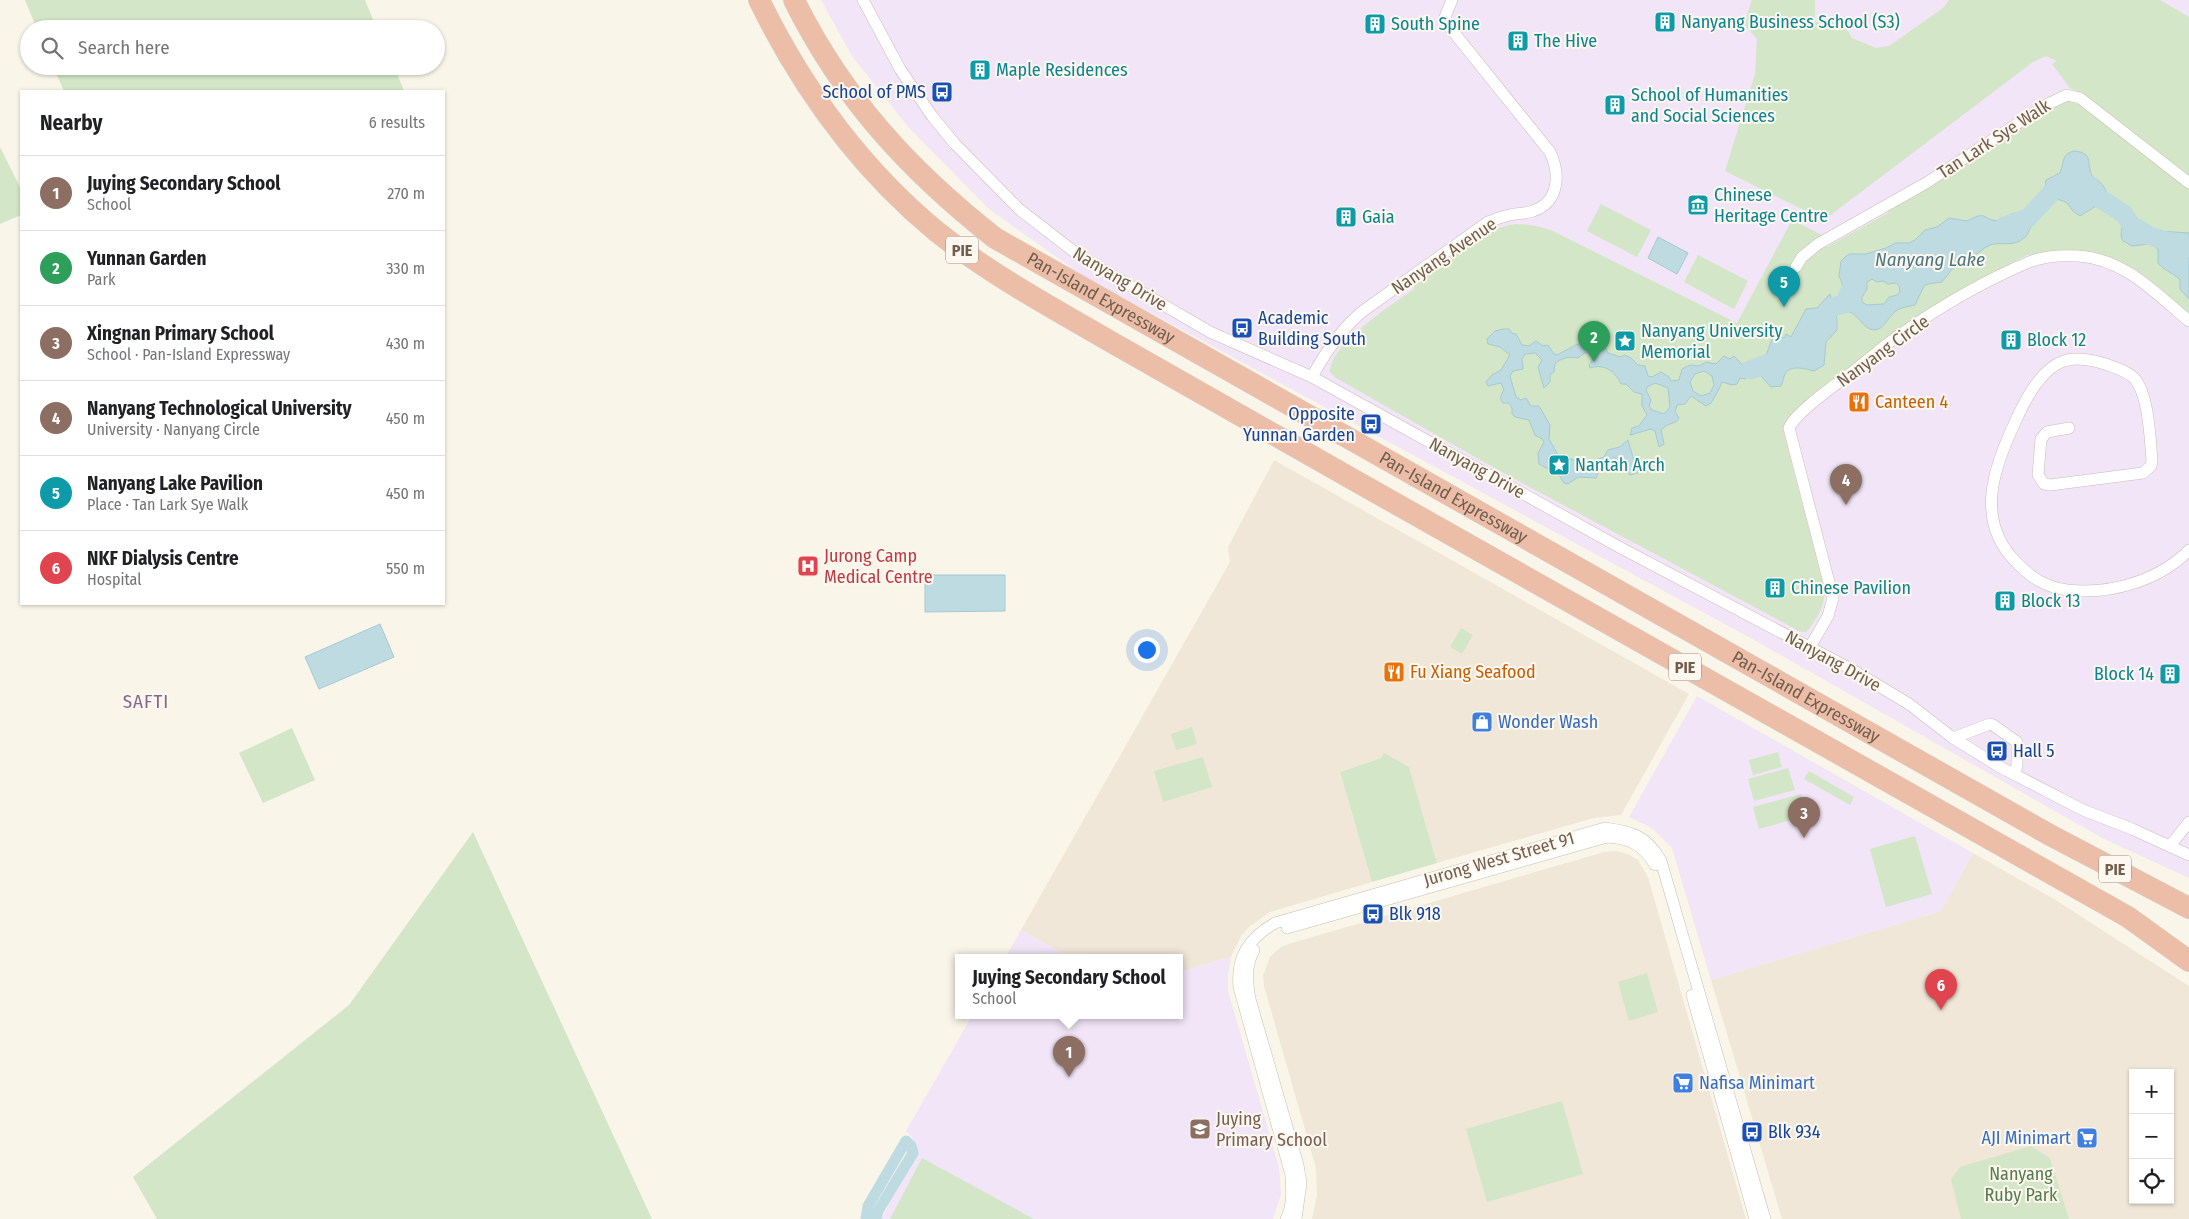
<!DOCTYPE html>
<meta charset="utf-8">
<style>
body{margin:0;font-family:"Fira Sans Condensed",sans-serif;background:#f6f6f6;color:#202124}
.controls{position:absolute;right:15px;bottom:15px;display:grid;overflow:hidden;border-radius:0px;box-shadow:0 1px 4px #0004}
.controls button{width:45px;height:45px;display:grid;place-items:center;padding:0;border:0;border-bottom:1px solid #e0e0e0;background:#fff;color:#202124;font:25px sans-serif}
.you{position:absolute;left:1146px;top:649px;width:18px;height:18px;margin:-12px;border:4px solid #fff;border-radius:50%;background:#1a73e8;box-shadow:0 0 0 8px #1a73e833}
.badge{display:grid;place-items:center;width:32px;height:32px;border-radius:50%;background:#724b3d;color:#fff;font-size:16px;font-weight:700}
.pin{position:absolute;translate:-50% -41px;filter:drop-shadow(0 1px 2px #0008)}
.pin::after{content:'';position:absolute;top:26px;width:18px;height:15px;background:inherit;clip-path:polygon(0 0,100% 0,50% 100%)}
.popup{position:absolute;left:955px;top:954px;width:228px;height:65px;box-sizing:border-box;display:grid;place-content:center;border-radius:0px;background:#fff;filter:drop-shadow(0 1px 4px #0005);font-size:16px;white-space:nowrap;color:#757577}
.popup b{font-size:19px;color:#202124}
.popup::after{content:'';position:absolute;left:50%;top:100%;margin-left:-10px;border:10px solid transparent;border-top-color:#fff}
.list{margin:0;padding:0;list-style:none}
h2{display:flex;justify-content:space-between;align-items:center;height:65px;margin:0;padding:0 20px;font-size:21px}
h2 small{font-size:16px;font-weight:400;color:#757577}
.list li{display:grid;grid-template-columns:32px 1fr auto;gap:15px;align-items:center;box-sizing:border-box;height:75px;padding:0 20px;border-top:1px solid #e0e0e0}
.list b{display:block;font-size:19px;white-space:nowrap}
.list p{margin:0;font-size:16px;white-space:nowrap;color:#757577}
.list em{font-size:16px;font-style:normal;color:#757577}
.icon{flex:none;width:28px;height:28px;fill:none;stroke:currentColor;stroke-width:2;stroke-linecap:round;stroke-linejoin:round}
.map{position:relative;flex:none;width:2189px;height:1219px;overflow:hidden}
.search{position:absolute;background:#fff;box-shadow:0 1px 4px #0004;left:20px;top:20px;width:425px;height:55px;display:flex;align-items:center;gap:12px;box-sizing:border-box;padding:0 18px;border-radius:28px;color:#757577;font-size:19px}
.panel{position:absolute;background:#fff;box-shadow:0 1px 4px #0004;left:20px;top:90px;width:425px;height:515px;border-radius:0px}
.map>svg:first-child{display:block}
</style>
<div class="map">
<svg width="2189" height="1219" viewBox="0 0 2189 1219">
<rect width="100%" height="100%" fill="#faf5e9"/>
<g fill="#f1e7d8" fill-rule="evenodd">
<path d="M1274,460L1689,694L1621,815L1594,818L1437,863L1409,767L1381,758L1340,772L1372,882L1270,912L1249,927L1241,936L1231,957L1179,972V958H1071L1021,930L1230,562L1228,547Z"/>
<path d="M1616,851L1628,854L1638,860L1648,877L1746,1219H1312L1317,1195L1316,1168L1264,986L1263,976L1270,957L1281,947L1292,943L1604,852Z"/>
<path d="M1973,853L2054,899L2189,986V1219H1782L1711,980L1941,911ZM2133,1073H2170V1200H2133Z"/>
</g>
<g fill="#f1e5f7">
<path d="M821,0H2189V878L2104,839L1756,641L1083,276L989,209L910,129L852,56Z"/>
<path d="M1697,696L1973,853L1941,911L1711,980L1672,848L1652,828L1629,817Z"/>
<path d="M1021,930L1071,958H1005Z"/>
<path d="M1231,957L1228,976V991L1279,1167L1281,1194L1273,1219H881L914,1159L915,1144L912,1137L906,1131L972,1016H1179V972Z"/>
</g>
<g fill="#d3e6c8">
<path d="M25,0H365L377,29H37Z"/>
<path d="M1752,0H1815V22L1840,17L1852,38L1876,48L1889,46L1943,8L1949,0H2160L2189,17V177L2084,94L2070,88L2052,64L2057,61L2046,56L2033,62L1824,220L1725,171L1755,74L1757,39L1744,24Z"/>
<path d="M53,66H394L404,91H64Z"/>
<path d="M2068,101L2080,105L2189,189V317L2148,280L2068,251L2027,255L1992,273L1898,331L1867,353L1795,411L1787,419L1784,434L1825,591C1825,605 1816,622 1806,632L1799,631L1498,470L1336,378L1330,372C1331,343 1392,305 1414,289V285C1439,267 1486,226 1516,224C1530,224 1541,227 1553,231L1737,323L1792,220L1820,234L1827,247L1888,213L1887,211L1994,147L2057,104Z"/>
<path d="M0,147L21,189V215L0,224Z"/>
<path d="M1601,204L1651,230L1637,257L1587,231Z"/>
<path d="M1698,255L1748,281L1734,309L1684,282Z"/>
<path d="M1461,628L1473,635L1462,654L1450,647Z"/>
<path d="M1192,727L1197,744L1176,750L1171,734Z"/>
<path d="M292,728L315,780L263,803L239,753Z"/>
<path d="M1778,752L1782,767L1753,775L1749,760Z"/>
<path d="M1384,753L1409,767L1437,863L1372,882L1340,772L1381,758Z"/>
<path d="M1203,757L1212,787L1163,802L1154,771Z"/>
<path d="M1788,768L1795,790L1754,801L1748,779Z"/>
<path d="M1809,771L1854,797L1850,805L1804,779Z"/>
<path d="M1801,794L1807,815L1759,829L1753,807Z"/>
<path d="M473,832L652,1219H157L133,1177L349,1005Z"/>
<path d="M1915,836L1932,894L1886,907L1870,849Z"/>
<path d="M1647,973L1658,1012L1629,1021L1618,982Z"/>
<path d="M1562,1101L1583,1174L1487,1202L1466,1129Z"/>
<path d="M2031,1146L2050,1158L2069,1219H1961L1951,1179L1960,1167Z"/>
<path d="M922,1158L1034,1219H890Z"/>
</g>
<g fill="#bfdbe2" stroke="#a6c9d2" fill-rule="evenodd">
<path d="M2074,151C2094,153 2086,162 2092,176C2106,185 2103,188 2112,201L2105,212L2096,206L2080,216L2074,212L2066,202L2057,199L2052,192L2045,188L2046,180L2060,173C2064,164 2061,154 2074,151Z"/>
<path d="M2119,204L2130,207L2138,223L2151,230L2149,244L2132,246L2123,241L2121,236L2122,224L2115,216Z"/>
<path d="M2014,213C2024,214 2028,216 2032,225C2029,229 2028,236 2024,238C2012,248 2001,241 1990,245C1976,251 1969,266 1953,268L1942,282L1928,284L1924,286L1915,305C1908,307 1901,307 1896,311C1887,317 1882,336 1868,328C1859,322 1857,313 1846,311L1842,283L1839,276L1841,261L1845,257L1850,254H1866L1886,248L1896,243H1909L1915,240L1925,230L1937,227L1949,218L1967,221C1987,210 1981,219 1998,221ZM1872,279L1877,282L1883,281L1888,284L1896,283L1899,286L1900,292L1897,295L1889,297L1884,304L1867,305L1862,302V297L1867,289V282Z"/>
<path d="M2159,231L2189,233V299L2180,289V280C2173,272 2164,271 2158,263V249L2155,247Z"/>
<path d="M1658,237L1688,253L1677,274L1648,258Z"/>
<path d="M1830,294L1837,319V330L1826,342L1824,365L1814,371C1805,369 1791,364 1785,374C1783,378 1783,382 1781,386L1771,387L1761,376L1758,362L1767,353L1774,333L1784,338L1786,334L1791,337L1806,309L1817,308Z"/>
<path d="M1503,329H1509L1512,333L1516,334L1522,345L1529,346L1536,341L1543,346L1548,345L1554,354L1557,355L1578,344L1588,347L1602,342L1608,353L1620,357L1625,355L1631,358L1638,365L1645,366L1648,376L1652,377L1661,372L1669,377L1671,381L1679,380L1682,369L1690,365L1699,366L1706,362L1716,364L1724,356L1730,359L1734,356L1743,365H1749L1751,376L1745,379L1740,378L1737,384L1732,385L1722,382C1719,390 1715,396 1711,403L1706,406L1691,396L1685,404L1677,405L1675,412L1679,418L1676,422L1667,425L1661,430L1664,444L1659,447L1655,431L1651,429L1630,435L1632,428L1639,426L1647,415L1642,406V394L1634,392L1626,384H1621C1616,372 1604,363 1590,368L1589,365L1592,361V357L1586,352L1578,358C1570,356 1560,358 1555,364L1554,372L1550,375V382L1544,388L1538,367L1542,360L1535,353L1525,354L1522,359L1523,369L1513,371L1510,376L1516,397L1521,400L1526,398L1531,406H1539L1550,425L1549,439L1558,455L1574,460L1583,469L1587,470L1591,468L1595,460L1604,457L1608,450L1620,447L1628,440L1634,461L1637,463L1647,459L1648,461L1641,466L1638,473L1630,475L1626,470L1625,464L1621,463L1614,457L1609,461L1611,468H1600L1596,478L1578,477L1568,484L1564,483L1559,475L1539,464L1538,453L1544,442L1542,439L1535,435L1529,420L1515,417L1512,414V408L1509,403H1503C1499,398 1501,395 1504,390L1501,383L1488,386L1486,382L1492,375L1501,370L1510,355L1500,347L1488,344L1487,339L1495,331ZM1704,371L1712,376L1714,385L1710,393L1701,396L1693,391L1690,382L1695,374ZM1655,383L1668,388L1670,407L1664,414L1652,410L1649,406L1651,400L1646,390L1647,387Z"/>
<path d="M1005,575V611L925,612V575Z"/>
<path d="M380,624L394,657L319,689L305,657Z"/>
</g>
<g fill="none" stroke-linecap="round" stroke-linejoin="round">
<path stroke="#bfdbe2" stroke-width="11" d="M866,1219L868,1206L906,1141L911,1146L913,1153L878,1211L876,1219"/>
<g stroke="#bfdbe2" stroke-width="19">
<path d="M2005,226L2028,218L2052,192L2070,178L2079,179L2090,186L2098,197L2124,214L2131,225L2150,236L2189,248"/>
<path d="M1816,325L1832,307L1844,304L1855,280"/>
<path d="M1750,370L1781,359"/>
</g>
<g stroke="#cbbdb0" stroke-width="12">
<g id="minor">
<path d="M863,0L900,69L932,116L955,144L1019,209L1081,257L1210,332L1312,377L1621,548L1849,668L1909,704L1953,738L2000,767L2083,810L2132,829L2189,855"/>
<path d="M1796,267L1802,257L1818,244L1926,183L2046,105L2067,95L2080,98L2189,183"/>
<path d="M1312,377C1326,351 1341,329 1363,311L1488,222C1494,220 1500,217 1506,216C1515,213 1525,214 1533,211C1560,202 1560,173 1550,152L1447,24L1445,17L1452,0"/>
<path d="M2069,428L2047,432L2041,439L2038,475L2044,484L2050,485L2143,473L2151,466L2152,460C2150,439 2149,396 2135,379C2128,371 2116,368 2105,364C2094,360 2076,357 2064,361C2042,368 2026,398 2017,418C1994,466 1973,521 2018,564C2033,579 2046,587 2067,590C2109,595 2159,581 2189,550"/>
<path d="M1810,647L1828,616L1833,598L1789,428C1796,412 1835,385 1850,374C1867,361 1883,346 1901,334C1941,306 1984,281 2029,262C2044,256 2062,255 2078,256C2125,259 2155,293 2189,321"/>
<path d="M1953,738L1990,724L1993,725L2017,742V765L2015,775"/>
<path d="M2170,846L2189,822"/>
<path d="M1287,928L1607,837C1630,838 1643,845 1655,865"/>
<path d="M1254,950C1245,967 1247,981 1250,999L1298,1165L1301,1183L1296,1219"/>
<path d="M1692,995L1755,1219"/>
<path d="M1286,1219C1293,1206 1292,1189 1291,1175L1239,987C1236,957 1249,938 1275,923L1605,828C1633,832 1647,836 1661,861L1765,1219"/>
</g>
</g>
<g stroke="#d8d2ce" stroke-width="22">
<g id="motorway">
<path d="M759,0C802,88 860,168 936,231C991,275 1053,308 1113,343C1196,390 1278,437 1361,484C1616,629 1872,773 2128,917L2189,961"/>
<path id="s1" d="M794,0C843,99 910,171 995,238L2050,835L2189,908"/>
</g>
</g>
<use href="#minor" stroke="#fff" stroke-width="11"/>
<use href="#motorway" stroke="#edbea7" stroke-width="21"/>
</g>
<defs>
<g id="building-square" transform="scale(1.125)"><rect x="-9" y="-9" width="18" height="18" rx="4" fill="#0f9aa8" stroke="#fdf8ef"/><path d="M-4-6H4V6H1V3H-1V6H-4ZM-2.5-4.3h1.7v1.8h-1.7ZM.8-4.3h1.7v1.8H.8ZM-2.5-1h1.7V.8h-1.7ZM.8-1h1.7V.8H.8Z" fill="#fff"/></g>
<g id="bus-square" transform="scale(1.125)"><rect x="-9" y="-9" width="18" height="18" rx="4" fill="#1a4fb4" stroke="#fdf8ef"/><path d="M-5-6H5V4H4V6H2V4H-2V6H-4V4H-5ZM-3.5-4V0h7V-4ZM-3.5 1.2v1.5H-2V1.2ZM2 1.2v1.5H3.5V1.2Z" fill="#fff"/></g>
<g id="museum-square" transform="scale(1.125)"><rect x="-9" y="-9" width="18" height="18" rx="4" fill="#0f9aa8" stroke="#fdf8ef"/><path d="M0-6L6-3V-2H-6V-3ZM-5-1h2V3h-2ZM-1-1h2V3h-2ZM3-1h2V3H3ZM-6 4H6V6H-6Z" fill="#fff"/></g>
<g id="sight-square" transform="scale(1.125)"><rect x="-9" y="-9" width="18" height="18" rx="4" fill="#0f9aa8" stroke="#fdf8ef"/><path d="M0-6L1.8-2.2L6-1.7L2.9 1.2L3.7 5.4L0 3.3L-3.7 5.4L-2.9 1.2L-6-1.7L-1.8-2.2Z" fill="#fff"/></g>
<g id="restaurant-square" transform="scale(1.125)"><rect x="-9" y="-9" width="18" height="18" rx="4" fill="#e8710a" stroke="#fdf8ef"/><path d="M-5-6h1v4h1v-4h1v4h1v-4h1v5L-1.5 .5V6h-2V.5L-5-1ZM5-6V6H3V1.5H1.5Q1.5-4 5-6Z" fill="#fff"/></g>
<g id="hospital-square" transform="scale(1.125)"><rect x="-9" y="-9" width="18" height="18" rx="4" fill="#e0444e" stroke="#fdf8ef"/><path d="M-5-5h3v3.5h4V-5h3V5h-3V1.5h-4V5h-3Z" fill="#fff"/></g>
<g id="shop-square" transform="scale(1.125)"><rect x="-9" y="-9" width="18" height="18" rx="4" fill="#3f7fe0" stroke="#fdf8ef"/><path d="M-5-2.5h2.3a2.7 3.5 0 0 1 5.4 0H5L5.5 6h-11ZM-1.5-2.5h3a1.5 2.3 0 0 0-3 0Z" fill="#fff"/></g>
<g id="supermarket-square" transform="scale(1.125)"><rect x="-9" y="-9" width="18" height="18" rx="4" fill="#3f7fe0" stroke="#fdf8ef"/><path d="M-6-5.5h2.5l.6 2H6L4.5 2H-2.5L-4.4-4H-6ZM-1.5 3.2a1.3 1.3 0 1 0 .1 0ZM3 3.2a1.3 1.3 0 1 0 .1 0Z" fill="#fff"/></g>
<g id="school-square" transform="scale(1.125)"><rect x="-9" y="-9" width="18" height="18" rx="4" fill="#8d6e63" stroke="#fdf8ef"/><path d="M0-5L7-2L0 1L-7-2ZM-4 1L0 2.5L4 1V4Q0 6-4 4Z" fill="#fff"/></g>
</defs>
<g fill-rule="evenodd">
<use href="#building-square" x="1665" y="22"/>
<use href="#building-square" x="1375" y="24"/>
<use href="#building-square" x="1518" y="41"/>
<use href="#building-square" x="980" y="70"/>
<use href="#bus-square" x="942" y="92"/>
<use href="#building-square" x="1615" y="105"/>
<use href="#museum-square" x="1698" y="205"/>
<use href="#building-square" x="1346" y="217"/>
<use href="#bus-square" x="1242" y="328"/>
<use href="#building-square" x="2011" y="340"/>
<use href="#sight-square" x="1625" y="341"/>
<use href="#restaurant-square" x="1859" y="402"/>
<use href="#bus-square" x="1371" y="424"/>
<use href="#sight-square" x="1559" y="465"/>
<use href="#hospital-square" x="808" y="566"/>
<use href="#building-square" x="1775" y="588"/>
<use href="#building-square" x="2005" y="601"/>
<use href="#restaurant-square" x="1394" y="672"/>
<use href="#building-square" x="2170" y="674"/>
<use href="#shop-square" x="1482" y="722"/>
<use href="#bus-square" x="1997" y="751"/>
<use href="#bus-square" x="1373" y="914"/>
<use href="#supermarket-square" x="1683" y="1083"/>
<use href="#school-square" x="1200" y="1129"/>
<use href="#bus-square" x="1752" y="1132"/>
<use href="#supermarket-square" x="2087" y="1138"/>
</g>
<g text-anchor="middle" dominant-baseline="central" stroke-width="4" stroke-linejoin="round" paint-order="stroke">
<g fill="#fdf8ef" stroke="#9c8c7f" stroke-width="1">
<rect x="946" y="236.5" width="32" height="27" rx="4"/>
<rect x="1669" y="653.5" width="32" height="27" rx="4"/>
<rect x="2099" y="855.5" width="32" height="27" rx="4"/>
</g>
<g font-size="16" font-weight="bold" fill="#725e4f">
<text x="962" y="250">PIE</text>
<text x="1685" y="667">PIE</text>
<text x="2115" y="869">PIE</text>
</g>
<g font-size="18" fill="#0d838f" stroke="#fdf8ef" text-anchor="start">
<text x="1681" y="22">Nanyang Business School (S3)</text>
<text x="1391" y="24">South Spine</text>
<text x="1534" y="41">The Hive</text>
<text x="996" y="70">Maple Residences</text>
<text x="1631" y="95">School of Humanities<tspan x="1631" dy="21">and Social Sciences</tspan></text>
<text x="1714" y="195">Chinese<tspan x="1714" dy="21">Heritage Centre</tspan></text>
<text x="1362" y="217">Gaia</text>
<text x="1641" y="331">Nanyang University<tspan x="1641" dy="21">Memorial</tspan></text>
<text x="2027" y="340">Block 12</text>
<text x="1575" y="465">Nantah Arch</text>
<text x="1791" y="588">Chinese Pavilion</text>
<text x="2021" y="601">Block 13</text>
<text x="2154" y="674" text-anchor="end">Block 14</text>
</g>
<g font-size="18" fill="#164399" stroke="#fdf8ef" text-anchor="start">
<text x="926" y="92" text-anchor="end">School of PMS</text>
<text x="1258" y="318">Academic<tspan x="1258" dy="21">Building South</tspan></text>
<text x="1355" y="414" text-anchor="end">Opposite<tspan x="1355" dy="21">Yunnan Garden</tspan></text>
<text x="2013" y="751">Hall 5</text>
<text x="1389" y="914">Blk 918</text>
<text x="1768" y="1132">Blk 934</text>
</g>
<g font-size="18" fill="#725e4f" stroke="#fdf8ef">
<text transform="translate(1994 139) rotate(-33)">Tan Lark Sye Walk</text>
<text transform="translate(1444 256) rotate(-34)">Nanyang Avenue</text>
<text transform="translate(1120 279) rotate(31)">Nanyang Drive</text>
<text stroke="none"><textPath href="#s1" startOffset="436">Pan-Island Expressway</textPath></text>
<text transform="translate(1883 351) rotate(-36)">Nanyang Circle</text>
<text transform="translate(1477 468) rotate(29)">Nanyang Drive</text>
<text stroke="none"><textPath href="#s1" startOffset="841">Pan-Island Expressway</textPath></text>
<text transform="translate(1833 661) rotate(29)">Nanyang Drive</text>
<text stroke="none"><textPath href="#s1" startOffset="1246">Pan-Island Expressway</textPath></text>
<text transform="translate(1499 859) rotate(-16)">Jurong West Street 91</text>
</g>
<g font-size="18" fill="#c56008" stroke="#fdf8ef" text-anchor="start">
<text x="1875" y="402">Canteen 4</text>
<text x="1410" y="672">Fu Xiang Seafood</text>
</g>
<g font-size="18" fill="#be3a42" stroke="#fdf8ef" text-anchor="start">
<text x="824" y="556">Jurong Camp<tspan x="824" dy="21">Medical Centre</tspan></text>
</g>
<g font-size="18" fill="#366cbe" stroke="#fdf8ef" text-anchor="start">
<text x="1498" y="722">Wonder Wash</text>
<text x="1699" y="1083">Nafisa Minimart</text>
<text x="2071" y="1138" text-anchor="end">AJI Minimart</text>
</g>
<g font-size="18" fill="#785e54" stroke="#fdf8ef" text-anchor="start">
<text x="1216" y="1119">Juying<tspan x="1216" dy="21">Primary School</tspan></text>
</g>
<g font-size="18" fill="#567b4c" stroke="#fdf8ef">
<text x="2021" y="1174">Nanyang<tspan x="2021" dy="21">Ruby Park</tspan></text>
</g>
<g font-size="19" font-style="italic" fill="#4c7582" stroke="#fdf8ef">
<text x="1930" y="259">Nanyang Lake</text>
</g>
<g font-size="19" letter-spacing="1" fill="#83678d" stroke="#fdf8ef">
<text x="146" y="701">SAFTI</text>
</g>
</g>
</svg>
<div class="controls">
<button>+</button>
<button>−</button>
<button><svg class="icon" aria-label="locate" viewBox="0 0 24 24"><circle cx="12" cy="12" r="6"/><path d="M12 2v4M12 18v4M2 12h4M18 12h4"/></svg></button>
</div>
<div class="you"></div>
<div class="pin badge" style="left:1069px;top:1077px;background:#8d6e63">1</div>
<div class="popup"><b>Juying Secondary School</b>School</div>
<div class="pin badge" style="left:1594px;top:362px;background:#2e9e5b">2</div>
<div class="pin badge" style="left:1804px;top:838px;background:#8d6e63">3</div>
<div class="pin badge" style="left:1846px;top:505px;background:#8d6e63">4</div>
<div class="pin badge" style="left:1784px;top:307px;background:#0f9aa8">5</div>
<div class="pin badge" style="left:1941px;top:1010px;background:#e0444e">6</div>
<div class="search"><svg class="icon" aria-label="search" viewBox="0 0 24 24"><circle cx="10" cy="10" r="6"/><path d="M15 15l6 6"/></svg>Search here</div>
<section class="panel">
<h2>Nearby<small>6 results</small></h2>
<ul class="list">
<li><span class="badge" style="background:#8d6e63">1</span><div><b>Juying Secondary School</b><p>School</p></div><em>270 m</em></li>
<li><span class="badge" style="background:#2e9e5b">2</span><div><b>Yunnan Garden</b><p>Park</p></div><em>330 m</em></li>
<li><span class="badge" style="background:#8d6e63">3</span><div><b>Xingnan Primary School</b><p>School · Pan-Island Expressway</p></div><em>430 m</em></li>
<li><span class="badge" style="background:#8d6e63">4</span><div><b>Nanyang Technological University</b><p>University · Nanyang Circle</p></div><em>450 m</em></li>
<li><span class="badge" style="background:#0f9aa8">5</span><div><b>Nanyang Lake Pavilion</b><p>Place · Tan Lark Sye Walk</p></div><em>450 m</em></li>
<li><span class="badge" style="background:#e0444e">6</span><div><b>NKF Dialysis Centre</b><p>Hospital</p></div><em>550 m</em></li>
</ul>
</section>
</div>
